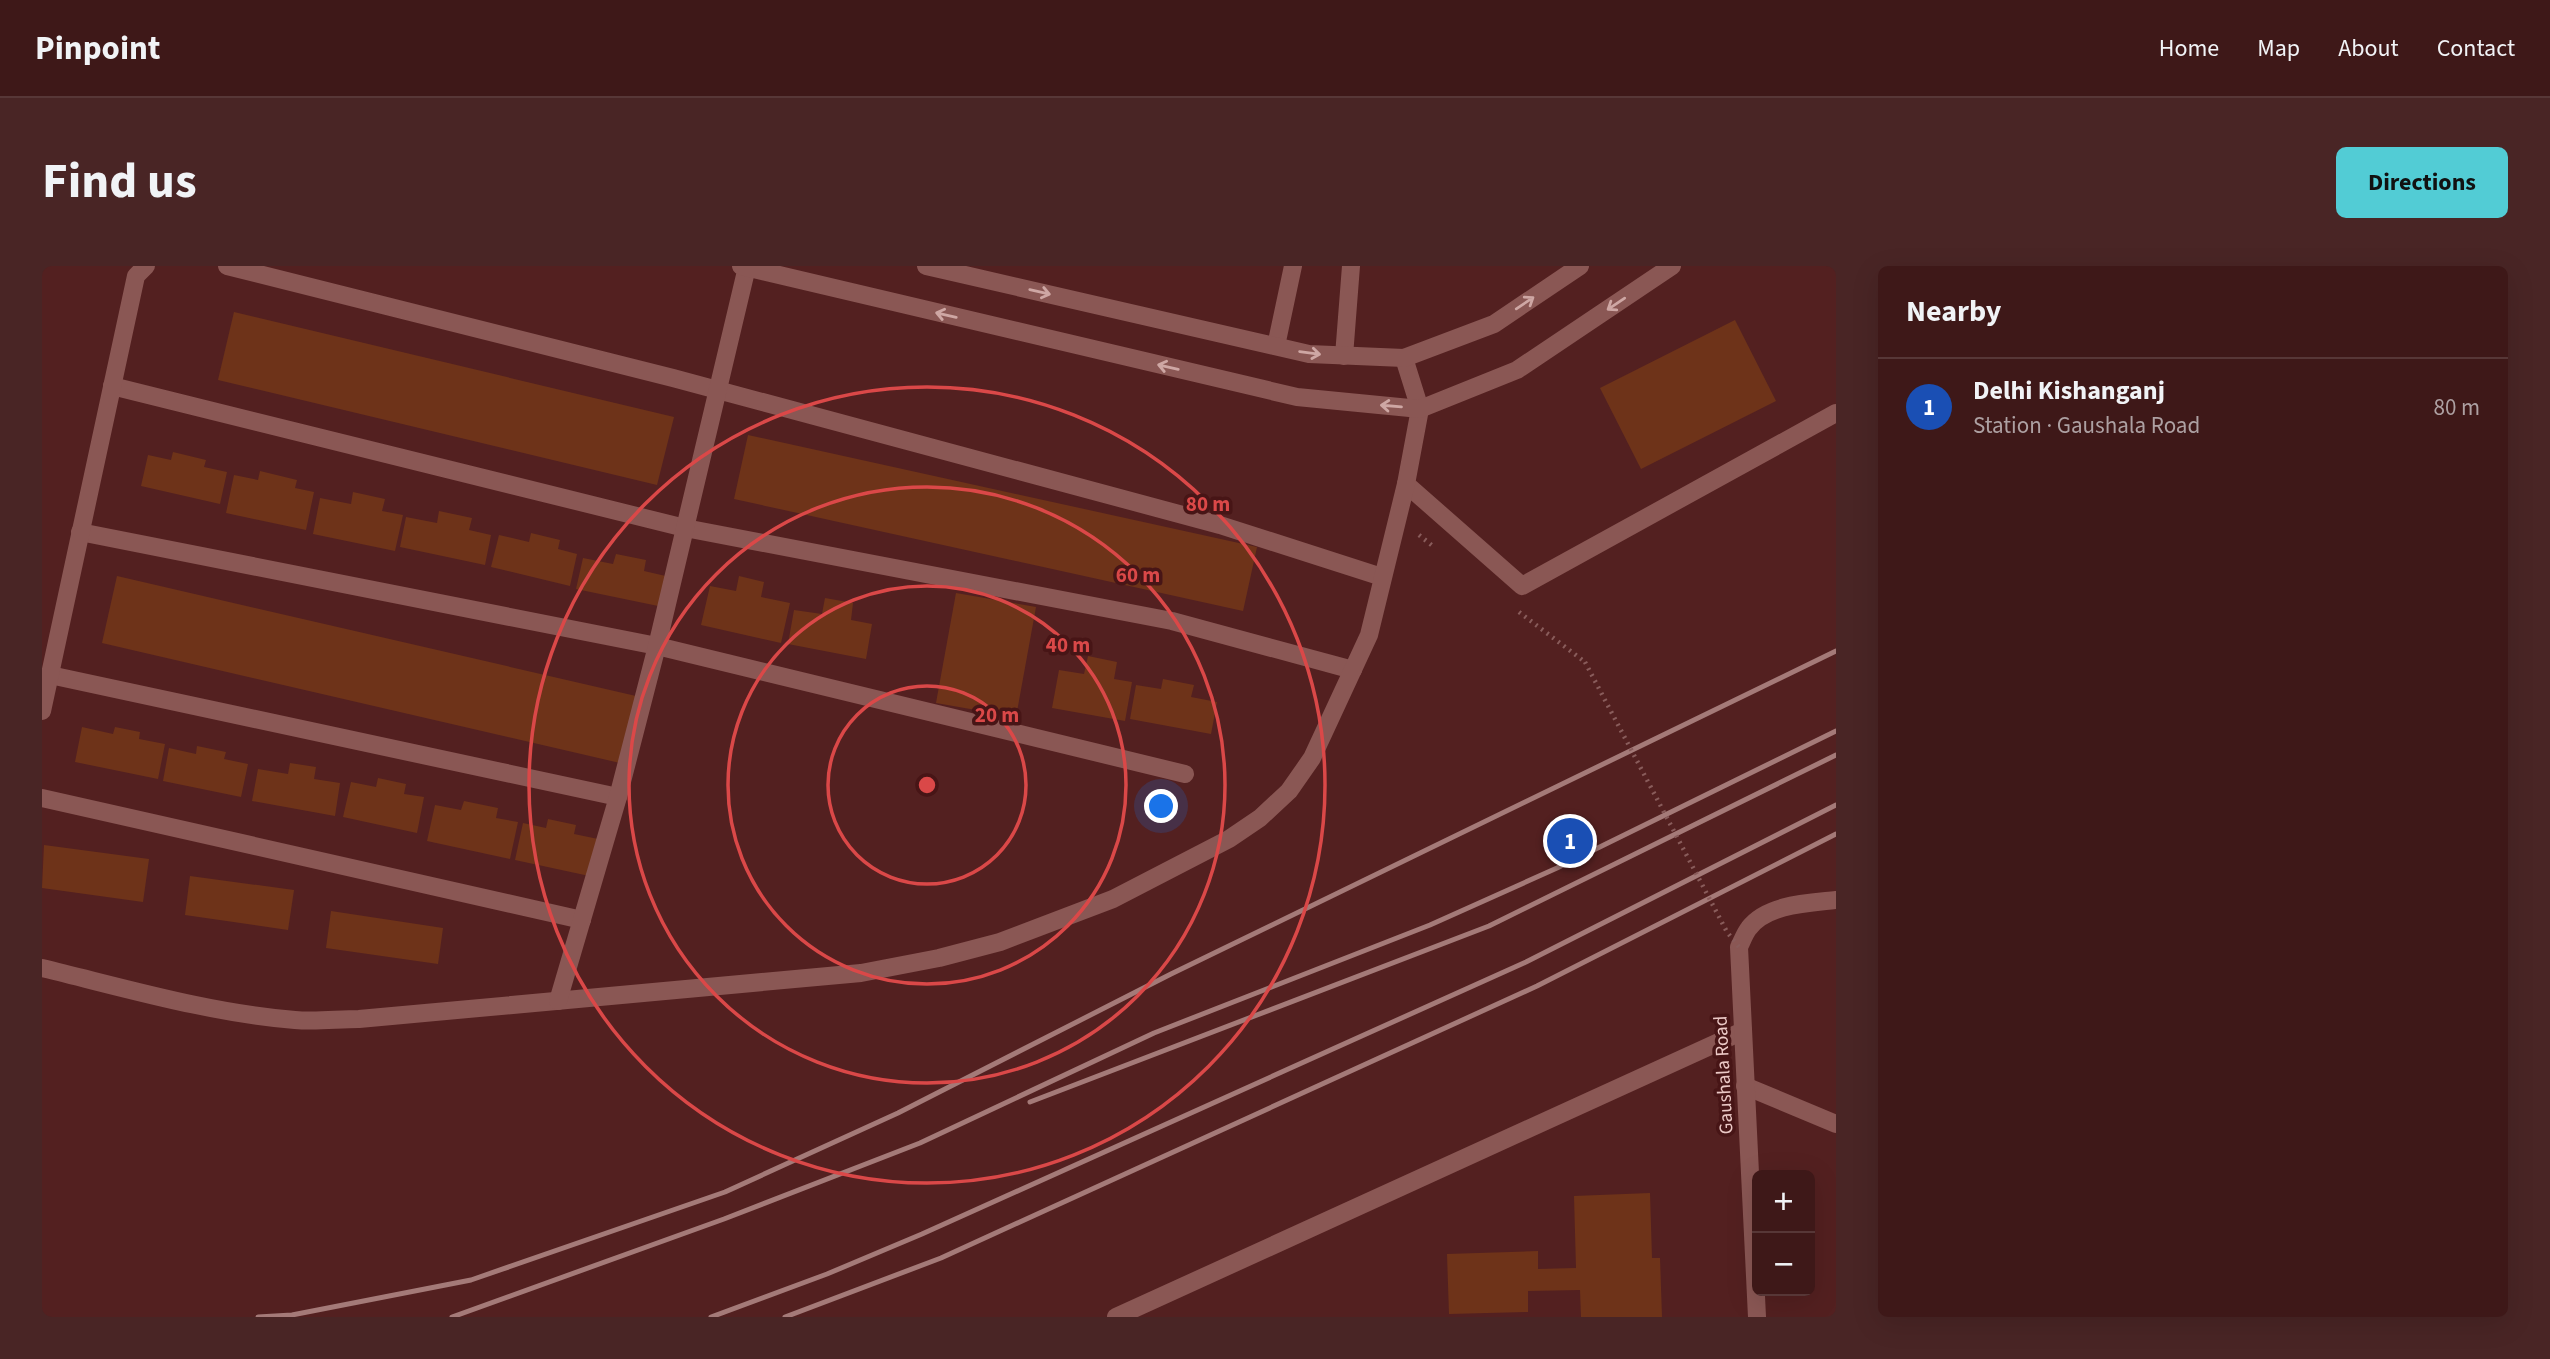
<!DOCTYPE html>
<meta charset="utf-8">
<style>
body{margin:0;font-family:"Source Sans 3",sans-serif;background:#492525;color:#f1f3f6}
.controls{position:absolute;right:21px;bottom:21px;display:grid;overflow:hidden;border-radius:10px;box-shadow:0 7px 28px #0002}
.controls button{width:63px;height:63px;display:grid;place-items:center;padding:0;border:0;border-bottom:2px solid #573737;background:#3e1818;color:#f1f3f6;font:35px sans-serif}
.you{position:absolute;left:1120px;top:541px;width:24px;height:24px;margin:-18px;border:5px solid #fff;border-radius:50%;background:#1a73e8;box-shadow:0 0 0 10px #1a73e833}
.badge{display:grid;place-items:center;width:46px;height:46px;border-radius:50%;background:#52ccd5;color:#fff;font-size:23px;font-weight:700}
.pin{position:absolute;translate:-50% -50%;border:4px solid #fff;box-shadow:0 2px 7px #0006}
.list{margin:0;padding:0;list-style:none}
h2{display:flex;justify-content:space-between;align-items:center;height:91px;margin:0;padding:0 28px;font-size:30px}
h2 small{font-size:23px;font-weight:400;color:#ada0a2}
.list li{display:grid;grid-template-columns:46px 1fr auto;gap:21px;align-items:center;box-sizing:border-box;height:98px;padding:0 28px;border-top:2px solid #573737}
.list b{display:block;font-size:26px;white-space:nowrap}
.list p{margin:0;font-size:23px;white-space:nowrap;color:#ada0a2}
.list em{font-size:23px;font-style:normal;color:#ada0a2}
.map{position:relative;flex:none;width:1794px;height:1051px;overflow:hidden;border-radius:10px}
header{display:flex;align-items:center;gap:42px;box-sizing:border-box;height:98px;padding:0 35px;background:#3e1818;border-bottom:2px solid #573737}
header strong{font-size:33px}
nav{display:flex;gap:38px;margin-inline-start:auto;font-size:24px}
.intro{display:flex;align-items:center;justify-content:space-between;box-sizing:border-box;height:168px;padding:0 42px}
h1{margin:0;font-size:49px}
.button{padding:18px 32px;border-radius:10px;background:#52ccd5;color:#111;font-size:24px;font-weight:700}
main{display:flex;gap:42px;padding:0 42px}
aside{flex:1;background:#3e1818;border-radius:10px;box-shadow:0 7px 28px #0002}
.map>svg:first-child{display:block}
</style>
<header>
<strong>Pinpoint</strong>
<nav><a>Home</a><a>Map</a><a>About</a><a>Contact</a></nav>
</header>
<div class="intro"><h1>Find us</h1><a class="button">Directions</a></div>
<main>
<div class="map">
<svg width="1794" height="1051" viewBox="0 0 1794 1051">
<rect width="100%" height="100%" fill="#532020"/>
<g fill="#6e3319">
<path d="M192,46L632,151L615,219L176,114Z"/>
<path d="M1693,54L1734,135L1599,203L1558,122Z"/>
<path d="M706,169L1215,281L1201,345L692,233Z"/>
<path d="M131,186L164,194L162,201L185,206L178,238L99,220L106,189L129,194Z"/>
<path d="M218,205L255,214L253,222L272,226L264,264L184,247L192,209L216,214Z"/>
<path d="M311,226L343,233L340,245L361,249L353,285L271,268L278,232L309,238Z"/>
<path d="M397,245L430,252L427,264L449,269L443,299L358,281L364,251L395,257Z"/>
<path d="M489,267L518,274L516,283L535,288L528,320L449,301L457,269L487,276Z"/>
<path d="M574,288L604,294L602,305L628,311L621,341L534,323L541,292L571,298Z"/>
<path d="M75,310L594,430L578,497L60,377Z"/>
<path d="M697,310L722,316L719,331L748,337L739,377L659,359L668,320L694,325Z"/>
<path d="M914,327L994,341L974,451L894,437Z"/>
<path d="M783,332L811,337L809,354L830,358L824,393L746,378L752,344L780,348Z"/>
<path d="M1046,390L1075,396L1072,413L1090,416L1083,455L1010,442L1017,404L1042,408Z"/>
<path d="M1121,413L1152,419L1149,431L1175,436L1169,468L1088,453L1094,419L1119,423Z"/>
<path d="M40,461L71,468L73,461L98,466L97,473L123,478L116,513L33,496Z"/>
<path d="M155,480L184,486L182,493L206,498L199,531L121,515L127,482L154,488Z"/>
<path d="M248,497L274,501L272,513L298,517L293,550L210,535L216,503L246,508Z"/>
<path d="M336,512L364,518L362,528L382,531L375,567L301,551L309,516L334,521Z"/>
<path d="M422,535L456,542L454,552L476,556L468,593L385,575L393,539L419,544Z"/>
<path d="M506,553L534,559L532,568L561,574L552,611L473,594L481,557L504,562Z"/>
<path d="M2,579L107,593L101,636L0,622Z"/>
<path d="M148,610L252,624L246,664L143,649Z"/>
<path d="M289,645L401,662L396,698L284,682Z"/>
<path d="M1608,927L1610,992H1618L1620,1051H1539L1538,1024L1486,1025V1046L1407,1048L1405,988L1496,985V1003L1534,1002L1532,930Z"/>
</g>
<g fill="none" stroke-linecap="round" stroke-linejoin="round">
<g stroke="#895c5b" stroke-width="4.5" stroke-dasharray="2 5" stroke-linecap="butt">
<path d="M1377,269L1392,281"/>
<path d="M1477,346L1543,396"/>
</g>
<path stroke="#8a5754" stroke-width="18" d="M1364,218L1480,320L1794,147"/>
<g stroke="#8a5754" stroke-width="18">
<path d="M185,0L631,112L1178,259L1340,311"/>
<path d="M1234,80L1251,0"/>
<path d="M1302,90L1309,0"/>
<path d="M70,120L643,262L1130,355L1311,404"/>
<path d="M38,266L615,380L1143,508"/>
<path d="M8,409L576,531"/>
<path d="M0,445L94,10L104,0"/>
<path d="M0,532L540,654"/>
<path d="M0,702C83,722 167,747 253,754C274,756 296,753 317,753L819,707L897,692L958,676L1071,633L1187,573L1218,552L1247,525L1270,492L1327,369L1364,218L1378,143L1362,92"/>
<path d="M516,735L576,531L615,380L705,1"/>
<path d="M1703,820L1794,858"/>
<path d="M1074,1051L1701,765"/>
</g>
<g stroke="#8a5754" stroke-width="18">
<path d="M699,0L1255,131L1378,143L1475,104L1630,0"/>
<path d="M884,0L1267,88L1362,92L1452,58L1538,0"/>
<path d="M1715,1051L1697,681C1700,675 1703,667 1707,662C1725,638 1767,637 1794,634"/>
</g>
<g stroke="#a47a78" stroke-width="5">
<path d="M988,836L1447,660L1794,489"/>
<path d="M216,1051L250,1049L429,1014L683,926L856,847L1129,708L1794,385"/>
<path d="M410,1051L682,953L878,877L1112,767L1388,659L1515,602L1794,465"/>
<path d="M669,1051L785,1008L880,968L1484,696L1794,539"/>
<path d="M743,1051L899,992L1495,720L1794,568"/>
</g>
<path stroke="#895c5b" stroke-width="4.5" stroke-dasharray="2 5" stroke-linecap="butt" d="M1543,396L1685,666L1697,681"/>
</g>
<defs><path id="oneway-shaft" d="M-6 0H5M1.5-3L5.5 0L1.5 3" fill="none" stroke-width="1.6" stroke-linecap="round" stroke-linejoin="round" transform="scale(1.75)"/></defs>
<g stroke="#cea7a4">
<use href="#oneway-shaft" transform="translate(998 26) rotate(13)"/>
<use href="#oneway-shaft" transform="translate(1483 37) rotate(-34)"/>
<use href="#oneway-shaft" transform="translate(1574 38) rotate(146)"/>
<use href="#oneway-shaft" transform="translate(904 49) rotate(-167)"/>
<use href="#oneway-shaft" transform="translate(1268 87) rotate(8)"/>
<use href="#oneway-shaft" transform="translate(1126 101) rotate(-167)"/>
<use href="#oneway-shaft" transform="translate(1349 140) rotate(-175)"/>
</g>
<g fill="none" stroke="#da4848" stroke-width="3.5">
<circle cx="885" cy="519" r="99"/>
<circle cx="885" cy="519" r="199"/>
<circle cx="885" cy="519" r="298"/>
<circle cx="885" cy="519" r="398"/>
</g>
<g text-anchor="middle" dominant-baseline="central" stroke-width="7" stroke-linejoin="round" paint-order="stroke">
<g font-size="19" fill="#ebc9c6" stroke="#471516">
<text transform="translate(1682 809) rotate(-93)">Gaushala Road</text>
</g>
</g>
<circle cx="885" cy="519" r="10" fill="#da4848" stroke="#471516" stroke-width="3.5"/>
<g font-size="21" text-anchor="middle" font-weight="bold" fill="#da4848" stroke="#471516" stroke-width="7" stroke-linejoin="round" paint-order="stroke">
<text x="1166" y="245">80 m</text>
<text x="1096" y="316">60 m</text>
<text x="1026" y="386">40 m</text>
<text x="955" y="456">20 m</text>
</g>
</svg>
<div class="controls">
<button>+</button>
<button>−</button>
</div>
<div class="you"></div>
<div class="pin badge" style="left:1528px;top:575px;background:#1a4fb4">1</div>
</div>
<aside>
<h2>Nearby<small></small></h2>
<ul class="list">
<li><span class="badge" style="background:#1a4fb4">1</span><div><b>Delhi Kishanganj</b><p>Station · Gaushala Road</p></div><em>80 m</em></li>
</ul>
</aside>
</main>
